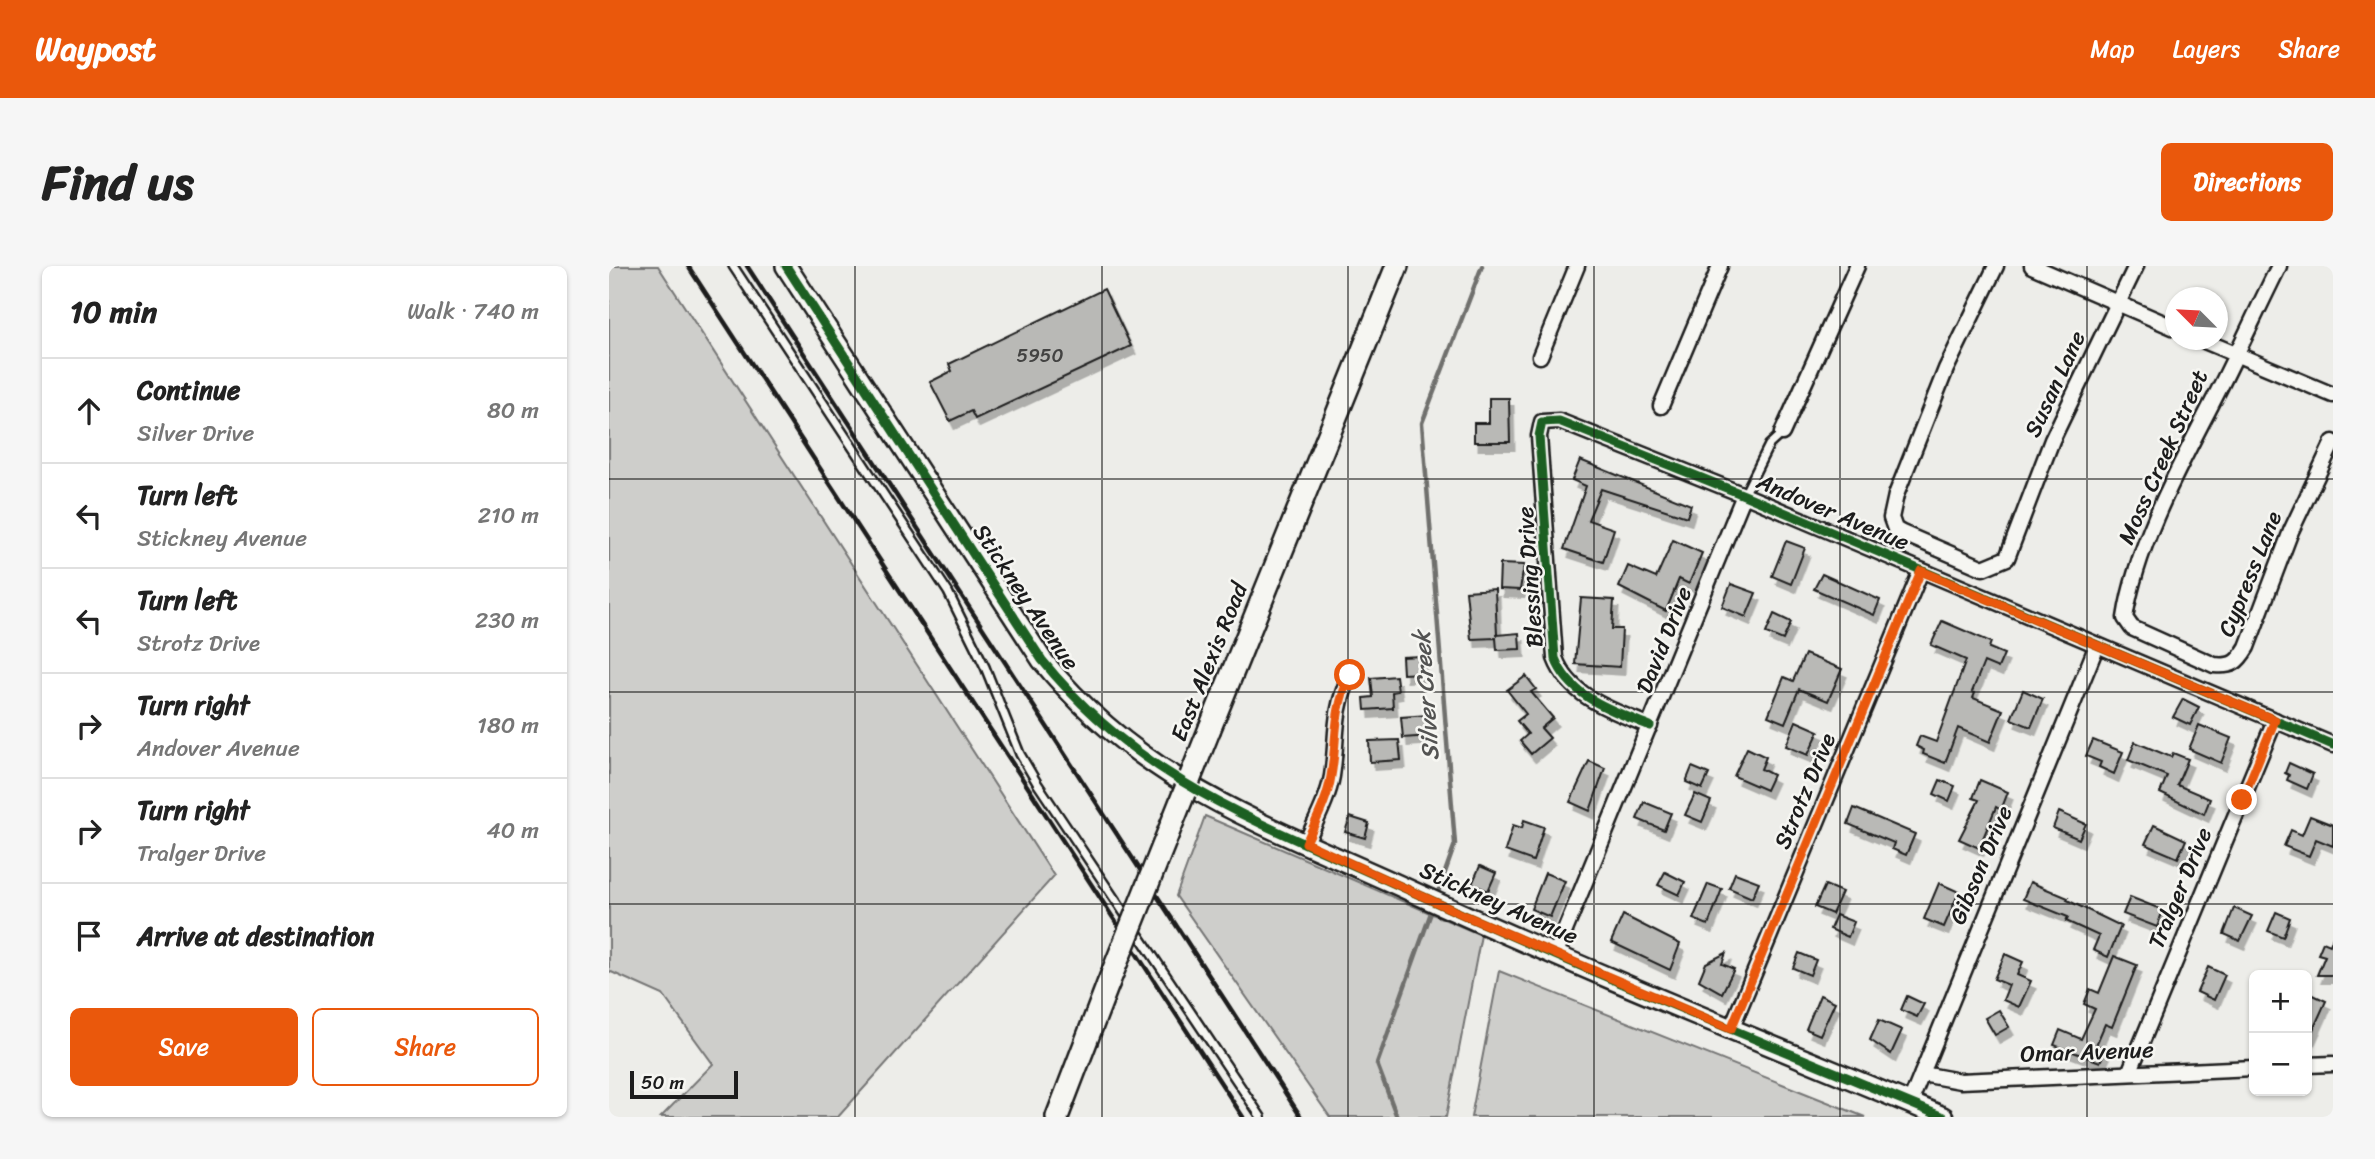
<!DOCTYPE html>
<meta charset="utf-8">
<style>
body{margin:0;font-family:Sriracha,sans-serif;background:#f6f6f6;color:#222}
.controls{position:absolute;right:21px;bottom:21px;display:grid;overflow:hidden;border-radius:10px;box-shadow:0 2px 5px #0004}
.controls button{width:63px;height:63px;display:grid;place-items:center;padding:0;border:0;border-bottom:2px solid #e0e0e0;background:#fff;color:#222;font:35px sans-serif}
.compass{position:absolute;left:1556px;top:21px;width:63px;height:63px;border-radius:50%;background:#fff;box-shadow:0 2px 5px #0004;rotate:294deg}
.scale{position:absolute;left:21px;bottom:18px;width:108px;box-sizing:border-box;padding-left:7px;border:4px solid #1c1c1c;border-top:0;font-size:19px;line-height:24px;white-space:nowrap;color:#1c1c1c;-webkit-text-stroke:5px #f6f6f2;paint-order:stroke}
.stop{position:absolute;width:21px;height:21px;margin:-16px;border:5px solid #ea580c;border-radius:50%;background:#fff}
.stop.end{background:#ea580c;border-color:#fff;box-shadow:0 2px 7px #0008}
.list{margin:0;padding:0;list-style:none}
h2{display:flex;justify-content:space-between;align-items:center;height:91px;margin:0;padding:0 28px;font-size:30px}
h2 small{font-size:23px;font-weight:400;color:#767676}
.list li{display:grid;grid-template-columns:46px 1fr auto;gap:21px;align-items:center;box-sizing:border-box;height:105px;padding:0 28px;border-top:2px solid #e0e0e0}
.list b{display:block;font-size:26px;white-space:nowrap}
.list p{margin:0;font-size:23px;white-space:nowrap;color:#767676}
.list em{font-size:23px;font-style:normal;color:#767676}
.actions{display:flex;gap:14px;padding:21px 28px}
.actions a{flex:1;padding:16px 0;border:2px solid #ea580c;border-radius:10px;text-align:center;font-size:24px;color:#ea580c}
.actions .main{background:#ea580c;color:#fff}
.icon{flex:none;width:38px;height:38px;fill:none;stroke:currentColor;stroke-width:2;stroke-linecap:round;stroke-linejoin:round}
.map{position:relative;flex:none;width:1724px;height:851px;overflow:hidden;border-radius:10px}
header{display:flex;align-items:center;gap:42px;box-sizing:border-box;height:98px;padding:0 35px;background:#ea580c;color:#fff}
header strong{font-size:33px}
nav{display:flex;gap:38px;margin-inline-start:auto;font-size:24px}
.intro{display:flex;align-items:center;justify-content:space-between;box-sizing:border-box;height:168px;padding:0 42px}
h1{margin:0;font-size:49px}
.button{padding:18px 32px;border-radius:10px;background:#ea580c;color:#fff;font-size:24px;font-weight:700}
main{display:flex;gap:42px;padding:0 42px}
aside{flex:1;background:#fff;border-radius:10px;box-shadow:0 2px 5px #0004}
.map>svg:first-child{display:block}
</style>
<header>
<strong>Waypost</strong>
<nav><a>Map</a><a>Layers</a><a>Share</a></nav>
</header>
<div class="intro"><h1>Find us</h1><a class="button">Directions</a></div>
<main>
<aside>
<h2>10 min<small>Walk · 740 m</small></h2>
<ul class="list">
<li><svg class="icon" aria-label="ahead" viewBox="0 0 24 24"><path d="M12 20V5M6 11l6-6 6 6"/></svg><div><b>Continue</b><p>Silver Drive</p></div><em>80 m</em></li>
<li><svg class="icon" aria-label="left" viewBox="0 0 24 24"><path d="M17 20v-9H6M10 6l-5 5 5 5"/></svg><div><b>Turn left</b><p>Stickney Avenue</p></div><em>210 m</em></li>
<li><svg class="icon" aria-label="left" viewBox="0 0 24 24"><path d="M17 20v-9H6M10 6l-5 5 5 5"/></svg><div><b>Turn left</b><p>Strotz Drive</p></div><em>230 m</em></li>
<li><svg class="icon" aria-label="right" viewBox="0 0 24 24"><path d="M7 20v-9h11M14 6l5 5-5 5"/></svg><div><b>Turn right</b><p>Andover Avenue</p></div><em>180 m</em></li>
<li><svg class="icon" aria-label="right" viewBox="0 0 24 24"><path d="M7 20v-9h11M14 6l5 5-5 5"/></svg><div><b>Turn right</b><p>Tralger Drive</p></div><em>40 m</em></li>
<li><svg class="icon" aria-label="arrive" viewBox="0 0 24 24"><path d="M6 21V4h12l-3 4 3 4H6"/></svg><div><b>Arrive at destination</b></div></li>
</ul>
<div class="actions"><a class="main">Save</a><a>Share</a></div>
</aside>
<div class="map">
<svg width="1724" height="851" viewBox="0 0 1724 851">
<defs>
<filter id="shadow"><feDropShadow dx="4.5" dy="8" stdDeviation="0" flood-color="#0004"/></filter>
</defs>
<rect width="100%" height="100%" fill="#edede9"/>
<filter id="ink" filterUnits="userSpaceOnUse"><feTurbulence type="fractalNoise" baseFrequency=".0143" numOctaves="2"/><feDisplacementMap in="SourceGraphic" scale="14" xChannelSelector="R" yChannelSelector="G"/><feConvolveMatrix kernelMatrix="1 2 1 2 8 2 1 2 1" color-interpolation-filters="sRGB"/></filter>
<g filter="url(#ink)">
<g fill="#cececb" stroke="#757574" stroke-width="2">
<path d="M0,0H49L445,610L229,851H52L104,798L54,729L0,705Z"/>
<path d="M596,550L872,669L837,851H721L567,630Z"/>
<path d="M890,705L1256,851H862Z"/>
</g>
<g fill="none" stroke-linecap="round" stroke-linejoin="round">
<g stroke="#6f6f6d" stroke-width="4.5">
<path d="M828,629L846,578L813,157L873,0"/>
<path d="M788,851L768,798L824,641"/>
</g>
</g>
<g fill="#b9b9b6" stroke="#1c1c1c" stroke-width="2" filter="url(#shadow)">
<path d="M495,23L522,80L366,153L362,145L341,155L321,116L343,105L340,98Z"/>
<path d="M880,132H900L901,176H865V157H880Z"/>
<path d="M971,194L1082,239L1078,251L992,223L979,254L1005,263L994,296L955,283L977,220L963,214Z"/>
<path d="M1064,274L1093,287L1080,318L1070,313L1057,345L1010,321L1019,300L1047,312Z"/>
<path d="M1177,275L1196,282L1182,318L1163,310Z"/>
<path d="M891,298L915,299L911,324L890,323Z"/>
<path d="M1213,308L1271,334L1265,349L1205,323Z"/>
<path d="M1122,318L1147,327L1137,351L1113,341Z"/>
<path d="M886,323L888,369L910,367L911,383L888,384L887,372L862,373L857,325Z"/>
<path d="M972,332L1005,334L1003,363H1013L1011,401L966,398Z"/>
<path d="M1165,348L1182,356L1174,374L1157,367Z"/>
<path d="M1333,355L1382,376L1380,382L1395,388L1389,402L1375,396L1363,426L1366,427L1364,432L1394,444L1381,476L1349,462L1336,497L1314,488L1315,484L1307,480L1311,470L1327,476L1357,394L1322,379Z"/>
<path d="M1196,388L1233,403L1219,435L1190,423L1176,457L1159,450L1175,411L1184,415Z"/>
<path d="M812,390L813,407L794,408L793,391Z"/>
<path d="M787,410L789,425L783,426L784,442L756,444L755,432L764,431L762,412Z"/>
<path d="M917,410L927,423L922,426L944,452L932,462L941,472L922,488L911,475L919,468L908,455L917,448L898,424Z"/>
<path d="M1414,424L1434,433L1422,461L1402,453Z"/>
<path d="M1574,433L1590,441L1581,459L1564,451Z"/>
<path d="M819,449L821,470L794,472L792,451Z"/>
<path d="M1187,455L1210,465L1199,489L1177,480Z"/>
<path d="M1590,459L1622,472L1612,497L1580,483Z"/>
<path d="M790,474L792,494L761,496L760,475Z"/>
<path d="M1484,474L1514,486L1505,508L1490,501L1492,496L1477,490Z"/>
<path d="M1526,476L1562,491L1564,487L1579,493L1568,519L1601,533L1595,548L1551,527L1558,510L1519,494Z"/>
<path d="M1138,482L1157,491L1152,503L1164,509L1157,524L1125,510Z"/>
<path d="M980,495L996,502L981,545L961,536Z"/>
<path d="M1680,497L1704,508L1698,523L1678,514L1680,509L1676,507Z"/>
<path d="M1083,501L1100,508L1093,523L1077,516Z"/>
<path d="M1331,514L1346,520L1340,535L1325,528Z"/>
<path d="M1371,514L1399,526L1392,544L1387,541L1370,582L1350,573L1370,534L1364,532Z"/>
<path d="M1086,528L1102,535L1093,556L1076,549Z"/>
<path d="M1035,536L1062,547L1055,564L1028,553Z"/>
<path d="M1245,542L1306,568L1297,589L1283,583L1285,577L1239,558Z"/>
<path d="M1450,546L1477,558L1470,573L1444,562Z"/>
<path d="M1701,550L1724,559V580L1707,573L1700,590L1675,580L1682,564L1693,569Z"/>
<path d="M741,551L760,557L756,572L736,566Z"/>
<path d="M915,554L935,561L924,595L896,585L904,559L913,562Z"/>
<path d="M1545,559L1577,574L1569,592L1536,578Z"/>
<path d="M871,600L887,607L879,625L863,618Z"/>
<path d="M1056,606L1076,616L1070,629L1049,619Z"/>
<path d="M936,607L956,615L941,651L922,643Z"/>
<path d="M1126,607L1150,616L1143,632L1120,622Z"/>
<path d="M1421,616L1459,632L1458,634L1512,660L1499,691L1484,684L1490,670L1457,655L1459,651L1414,633Z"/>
<path d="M1330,617L1350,626L1335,661L1315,653Z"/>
<path d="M1099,618L1113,623L1099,659L1084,653Z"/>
<path d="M1216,619L1233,626L1223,648L1206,641Z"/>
<path d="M1521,631L1554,644L1548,661L1514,648Z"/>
<path d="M1625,642L1643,650L1631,675L1615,668Z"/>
<path d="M1667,646L1681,652L1674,671L1659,665Z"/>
<path d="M1014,649L1071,678L1061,704L1002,676Z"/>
<path d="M1227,649L1245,656L1239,671L1221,663Z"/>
<path d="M1724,671V709H1708L1716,690L1709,688L1714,676L1721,679Z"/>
<path d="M1117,687L1113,698L1125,703L1113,727L1090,714L1097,697Z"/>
<path d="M1190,687L1207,694L1201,709L1184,702Z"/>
<path d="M1396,688L1414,696L1408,709L1422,715L1410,741L1394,734L1400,719L1385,713Z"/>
<path d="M1505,690L1528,699L1503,761L1496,758L1487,779L1497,783L1491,796L1445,779L1451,764L1472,773L1486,743L1475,738L1481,723L1490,727Z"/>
<path d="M1599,701L1616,709L1605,734L1588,726Z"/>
<path d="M1698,726L1717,735L1698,777Z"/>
<path d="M1211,729L1226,736L1211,769L1197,763Z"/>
<path d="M1298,730L1315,738L1308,751L1292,744Z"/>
<path d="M1390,744L1400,761L1386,769L1376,752Z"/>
<path d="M1270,754L1293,764L1282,788L1261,774Z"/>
</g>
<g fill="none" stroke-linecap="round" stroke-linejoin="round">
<g stroke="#1c1c1c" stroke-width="12">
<g id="lane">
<path d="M124,0L339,326L376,401L411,488L428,517L652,851"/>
<path d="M1135,229L1160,179L1173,167"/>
</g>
</g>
<g stroke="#1c1c1c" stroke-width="19">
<g id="street">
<path d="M1387,0L1337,103L1287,229L1282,252L1286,263L1293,267L1374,302L1398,292L1443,174L1527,0"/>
<path d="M1423,0L1566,62"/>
<path d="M1670,0C1647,46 1626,93 1602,139C1569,203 1527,280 1516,352L1523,362L1605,399C1624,401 1629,396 1638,381L1682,265L1724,176"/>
<path d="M1593,74L1724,129"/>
<path d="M931,90L968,0"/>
<path d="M1052,140L1111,0"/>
<path d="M1173,167L1248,0"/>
<path d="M1041,460C1005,445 961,432 946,392L930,170L933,156L950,155L1135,229L1724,479"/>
<path d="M697,577C706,556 719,533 723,510C729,470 723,449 741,409"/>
<path d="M946,689L1135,229"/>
<path d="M1122,763L1312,305"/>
<path d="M1698,799L1724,798"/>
<path d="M1520,807L1666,454"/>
<path d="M1313,808L1351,815L1645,802"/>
<path d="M1301,837L1488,379"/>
</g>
</g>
<g stroke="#1c1c1c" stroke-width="24">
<path id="secondary" d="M177,0L433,394C536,521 661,560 804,626C979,706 1157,777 1334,851"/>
</g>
<g stroke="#1c1c1c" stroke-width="26">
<g id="primary">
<path d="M601,462L788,0"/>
<path d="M448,851L499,718"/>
</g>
</g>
<use href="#lane" stroke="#f6f6f2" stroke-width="7"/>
<use href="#street" stroke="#f6f6f2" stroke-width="14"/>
<use href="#secondary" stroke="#f6f6f2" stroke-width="19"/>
<use href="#primary" stroke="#f6f6f2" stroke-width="21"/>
<g stroke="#1c1c1c" stroke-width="4.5">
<path d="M79,0L634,851"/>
<path d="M138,0L692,851"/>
</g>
<g stroke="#1c1c1c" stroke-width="26" stroke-linecap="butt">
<path id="primary-bridge" d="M499,718L601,462"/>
</g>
<use href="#primary-bridge" stroke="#f6f6f2" stroke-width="21"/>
<g stroke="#f6f6f2" stroke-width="13">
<g id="cycleway">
<path d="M177,0L433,394C536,521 661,560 804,626C979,706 1157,777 1334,851"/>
<path d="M1041,460C1005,445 961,432 946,392L930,170L933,156L950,155L1135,229L1724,479"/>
</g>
</g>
<use href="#cycleway" stroke="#1b5e20" stroke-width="9"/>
</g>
</g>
<g fill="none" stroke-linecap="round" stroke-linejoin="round" filter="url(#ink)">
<path stroke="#ea580c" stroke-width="9" d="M741,409C723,449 729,471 722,510C719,533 706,556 697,577L857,650L1122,763L1312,305L1666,454L1633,534"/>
</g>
<path fill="none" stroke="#1c1c1c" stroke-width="2" stroke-opacity="0.55" d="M246,0V851M493,0V851M739,0V851M985,0V851M1231,0V851M1478,0V851M0,213H1724M0,426H1724M0,638H1724"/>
<g text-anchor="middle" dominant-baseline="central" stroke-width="5" stroke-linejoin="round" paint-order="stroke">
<g font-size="19" fill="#434342">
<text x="431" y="89">5950</text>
</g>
<g font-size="23" fill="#1c1c1c" stroke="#f6f6f2">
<text transform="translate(1446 118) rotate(-65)">Susan Lane</text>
<text transform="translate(1554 191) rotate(-66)">Moss Creek Street</text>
<text transform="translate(1224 246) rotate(23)">Andover Avenue</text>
<text transform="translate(1641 308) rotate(-68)">Cypress Lane</text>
<text transform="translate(921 311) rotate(-94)">Blessing Drive</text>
<text transform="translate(417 331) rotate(56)">Stickney Avenue</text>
<text transform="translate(1055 374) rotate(-68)">David Drive</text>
<text transform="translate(600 396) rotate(-68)">East Alexis Road</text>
<text transform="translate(1196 525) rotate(-67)">Strotz Drive</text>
<text transform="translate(1372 599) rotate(-67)">Gibson Drive</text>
<text transform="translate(1571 622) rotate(-67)">Tralger Drive</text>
<text transform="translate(890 637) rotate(24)">Stickney Avenue</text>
<text transform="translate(1478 786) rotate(-2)">Omar Avenue</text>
</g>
<g font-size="24" font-style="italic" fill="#535352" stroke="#f6f6f2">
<text transform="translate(817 430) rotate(-94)">Silver Creek</text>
</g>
</g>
</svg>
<div class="controls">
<button>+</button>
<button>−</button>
</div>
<svg class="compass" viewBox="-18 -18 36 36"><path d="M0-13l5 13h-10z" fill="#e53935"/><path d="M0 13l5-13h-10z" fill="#767676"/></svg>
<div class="scale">50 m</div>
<div class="stop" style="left:741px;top:409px"></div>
<div class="stop end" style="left:1633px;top:534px"></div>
</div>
</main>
